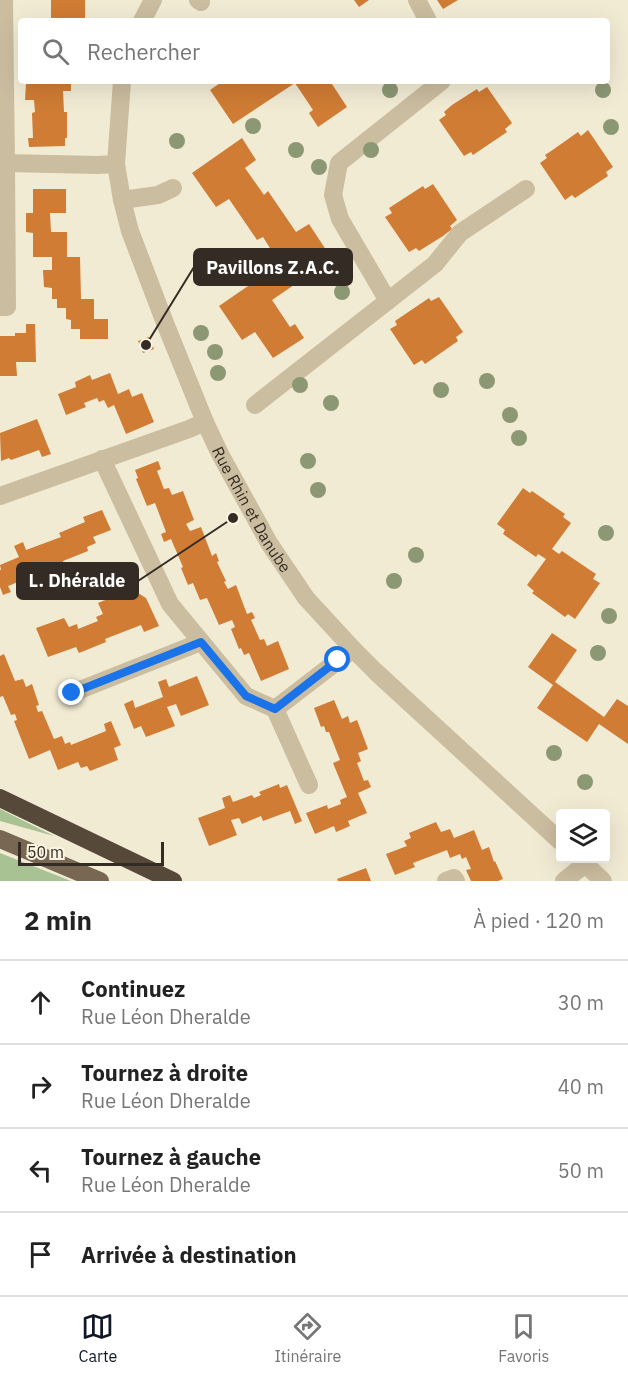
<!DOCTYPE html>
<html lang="fr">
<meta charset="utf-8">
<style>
body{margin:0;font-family:"IBM Plex Sans",sans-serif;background:#f2f2f2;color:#222}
.controls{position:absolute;right:18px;bottom:18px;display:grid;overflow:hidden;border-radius:6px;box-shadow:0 6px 24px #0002}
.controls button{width:54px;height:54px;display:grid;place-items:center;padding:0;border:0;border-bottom:2px solid #e0e0e0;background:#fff;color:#222;font:30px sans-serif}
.scale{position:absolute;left:18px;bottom:15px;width:146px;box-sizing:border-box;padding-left:6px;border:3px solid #342c24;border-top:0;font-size:16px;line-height:21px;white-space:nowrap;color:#342c24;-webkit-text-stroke:4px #faf4e1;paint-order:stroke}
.stop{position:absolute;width:18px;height:18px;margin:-14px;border:4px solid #1a73e8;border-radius:50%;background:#fff}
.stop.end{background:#1a73e8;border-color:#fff;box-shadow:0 2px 6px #0008}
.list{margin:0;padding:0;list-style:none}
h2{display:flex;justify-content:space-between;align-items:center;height:78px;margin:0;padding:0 24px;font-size:26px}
h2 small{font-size:20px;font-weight:400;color:#767676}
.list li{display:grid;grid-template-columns:39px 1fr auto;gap:18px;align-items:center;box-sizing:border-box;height:84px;padding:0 24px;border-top:2px solid #e0e0e0}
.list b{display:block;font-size:22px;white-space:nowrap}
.list p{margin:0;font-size:20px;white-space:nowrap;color:#767676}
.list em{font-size:20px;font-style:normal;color:#767676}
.icon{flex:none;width:33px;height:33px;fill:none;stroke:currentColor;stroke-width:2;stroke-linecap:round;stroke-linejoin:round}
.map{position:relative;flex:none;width:628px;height:881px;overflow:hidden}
.search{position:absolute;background:#fff;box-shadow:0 6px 24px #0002;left:18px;right:18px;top:18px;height:66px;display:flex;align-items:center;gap:15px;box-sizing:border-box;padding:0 21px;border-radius:6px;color:#767676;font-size:22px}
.sheet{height:414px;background:#fff}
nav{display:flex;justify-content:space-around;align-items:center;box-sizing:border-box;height:84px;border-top:2px solid #e0e0e0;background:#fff;font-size:16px;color:#767676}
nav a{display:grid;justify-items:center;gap:3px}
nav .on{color:#111827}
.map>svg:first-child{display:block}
</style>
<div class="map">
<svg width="628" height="881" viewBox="0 0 628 881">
<rect width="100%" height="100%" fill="#f2ebd4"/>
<g fill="#a9c294">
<path d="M0,809L54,836L0,821Z"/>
<path d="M0,853L71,881H0Z"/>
</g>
<g fill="#d07c34">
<rect x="51" y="0" width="34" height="21"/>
<path d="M354,0H369L359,7Z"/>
<path d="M437,0H458L443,9Z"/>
<path d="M34,81H71V91H63L64,112H67V138H65V146L29,147L28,138H33L32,113L35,112L34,100H25L26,83L34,82Z"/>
<path d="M223,81H330L347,107L318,127L309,113L313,110L295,83L233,124L210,90Z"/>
<path d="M487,87L512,123L505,129L507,132L473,155L471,152L464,156L439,120L446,115L444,112L452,105L477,89L479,92Z"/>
<path d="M588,130L613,167L606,172L608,176L575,198L572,195L565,200L540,163L547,158L545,155L554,149L578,132L581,136Z"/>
<path d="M242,138L256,160L245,168L264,195L268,191L296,232L309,224L332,259L272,300L290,327L295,324L304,338L273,358L255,332L242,340L219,306L280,264L263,237L257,240L229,199L216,207L192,173Z"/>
<path d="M433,184L457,220L450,226L452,229L443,236L419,251L416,248L409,252L385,217L392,213L389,208L423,186L425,189Z"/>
<path d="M33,189H66V213H50L51,232H67V257H80L81,299H94V319H108V339H80V329H71V320L66,319V308H57V299H52V288L44,287L43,270H52V257H33V233L26,232V213H33Z"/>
<path d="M439,297L463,332L456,337L458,341L425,364L422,360L414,365L390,329L397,325L395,321L429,298L431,301Z"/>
<path d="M26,324H35L36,362H16L17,376H0V336H15V333H26Z"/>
<path d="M149,337L154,349L143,353L138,341Z"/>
<path d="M110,373L118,394L129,389L132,397L142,393L154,422L126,434L114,405L108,408L104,400L99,402L97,398L84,403L86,407L66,415L58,394L76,387L75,382L90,375L92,380Z"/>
<path d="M37,419L51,454L42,457L39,450L11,460L9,458L1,461L0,433Z"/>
<path d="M158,461L161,469L157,471L164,489L169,488L172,495L183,491L194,520L186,524L190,531L201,527L212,556L216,553L219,561L217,562L226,581L224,582L228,589L236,585L247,614L252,612L255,618L251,620L260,640L264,639L267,646L278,641L289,669L261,681L249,653L244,655L241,648L239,649L231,629L235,627L232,620L219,625L207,598L200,600L193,583L188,585L181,568L183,567L171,539L164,542L161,534L166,532L155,503L147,506L136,479L138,478L135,470Z"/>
<path d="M523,488L530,493L532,491L565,514L563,517L571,523L552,549L559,554L562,551L587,568L596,574L593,579L600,583L575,619L568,614L565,617L532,593L534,591L527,585L546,559L538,554L536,557L503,534L505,530L497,524Z"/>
<path d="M102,510L111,530L93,537L96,543L87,547L88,551L63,561L65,567L37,578L33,568L25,571L28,578L8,586L11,592L3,595L0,587V570H1L0,565L19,557L14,546L23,542L26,550L61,537L59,533L85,522L83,517Z"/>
<path d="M39,583L44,596L36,599L31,586Z"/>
<path d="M125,588L128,595L138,593L146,598L159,626L144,632L141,625L105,639L106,642L79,653L76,647L48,657L36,628L64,618L69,627L77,624L78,629L98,621L96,617L103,614L98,603L115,596L114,592Z"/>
<path d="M552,633L577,650L555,682L604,717L617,699L628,706V744L599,724L587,742L537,708L553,685L528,667Z"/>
<path d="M4,654L15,681L23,679L26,687L32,684L39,705L36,706L38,712L42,711L54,739L62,736L65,744L70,742L71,745L106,731L104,724L111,721L121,745L114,748L118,760L90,771L87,766L81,768L78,762L58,770L50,750L29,759L14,721L17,720L15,714L11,715L3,696L0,697V656Z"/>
<path d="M197,676L209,705L181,716L176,704L167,707L175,726L146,737L141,726L134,729L124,704L133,700L135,708L163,697L158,682L166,679L169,687Z"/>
<path d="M334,700L342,719L348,716L350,723L357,720L368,749L358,753L361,761L357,763L364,781L368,780L371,787L358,793L367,813L348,821L350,826L336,832L334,826L315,834L306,813L327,805L328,809L341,804L340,800L347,797L333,763L340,760L329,732H326L324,726L321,727L314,708Z"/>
<path d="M279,784L280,788L287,785L302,821L295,824L290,811L263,821L261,816L242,824L239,818L231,820L237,835L209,846L198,818L225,808L222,798L230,795L233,802L252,795L254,798L261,795L259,792Z"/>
<path d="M436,822L441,832L450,829L454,838L474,830L482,850L489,847L494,862L495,861L503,879L498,881H471L466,870L471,869L466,857L462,859L460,854L450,858L447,850L413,863L415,867L395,875L386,854L407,846L404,841L411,838L409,833Z"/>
<path d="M366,868L371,881H338L337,879Z"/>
</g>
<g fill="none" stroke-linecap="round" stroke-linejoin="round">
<g stroke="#cbbda0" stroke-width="18">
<path d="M4,0L6,163L97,165L116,164"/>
<path d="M198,0L201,2"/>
<path d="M417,0L428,21"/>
<path d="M142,21L153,0"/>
<path id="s1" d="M122,81L116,164L122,200L130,231L165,323L205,422L220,454L269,543L306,598L353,649L376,672L560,841"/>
<path d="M122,200L158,195L173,188"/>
<path d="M388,301L340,219L333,195L339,163L442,81"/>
<path d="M0,307H7L6,163"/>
<path d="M255,405L435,264L460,233L526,189"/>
<path d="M102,459L170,604L246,696L275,709L353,649"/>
<path d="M0,496L189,429L205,422"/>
<path d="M72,693L201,642"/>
<path d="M275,709L309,785"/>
<path d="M579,858L603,881"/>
<path d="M446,881L454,878L456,881"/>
<path d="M564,881L585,864"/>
</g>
<path stroke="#786753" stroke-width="18" d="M0,839L100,881"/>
<path stroke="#56493a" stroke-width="18" d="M0,798L173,881"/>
</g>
<g fill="#8c9874">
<circle cx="390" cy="90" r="8"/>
<circle cx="603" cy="90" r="8"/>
<circle cx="253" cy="126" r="8"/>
<circle cx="611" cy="127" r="8"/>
<circle cx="177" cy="141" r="8"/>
<circle cx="296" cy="150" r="8"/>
<circle cx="371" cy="150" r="8"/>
<circle cx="319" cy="167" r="8"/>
<circle cx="342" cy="292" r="8"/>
<circle cx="201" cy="333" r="8"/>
<circle cx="215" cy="352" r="8"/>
<circle cx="218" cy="373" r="8"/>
<circle cx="487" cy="381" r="8"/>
<circle cx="300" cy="385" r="8"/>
<circle cx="441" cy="390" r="8"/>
<circle cx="331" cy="403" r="8"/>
<circle cx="510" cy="415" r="8"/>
<circle cx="519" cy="438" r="8"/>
<circle cx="308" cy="461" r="8"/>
<circle cx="318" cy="490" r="8"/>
<circle cx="606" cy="533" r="8"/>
<circle cx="416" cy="555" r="8"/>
<circle cx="394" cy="581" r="8"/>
<circle cx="609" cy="616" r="8"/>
<circle cx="598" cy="653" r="8"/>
<circle cx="554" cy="753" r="8"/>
<circle cx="585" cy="782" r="8"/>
</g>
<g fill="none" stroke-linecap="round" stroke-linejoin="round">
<path stroke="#1a73e8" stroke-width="8" d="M72,693L201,642L246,696L275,709L338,660"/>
</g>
<g text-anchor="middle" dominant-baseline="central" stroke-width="5" stroke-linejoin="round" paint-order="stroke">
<g font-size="16" fill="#342c24" stroke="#faf4e1">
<text stroke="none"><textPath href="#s1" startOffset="456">Rue Rhin et Danube</textPath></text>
</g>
</g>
<path fill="none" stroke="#342c24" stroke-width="2" d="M146 345L194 267M233 518L138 581"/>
<g fill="#342c24" stroke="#faf4e1" stroke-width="2">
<circle cx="146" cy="345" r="6"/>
<circle cx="233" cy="518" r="6"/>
</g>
<g fill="#342c24" stroke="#342c24" stroke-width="2">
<rect x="194" y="249" width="158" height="36" rx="6"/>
<rect x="17" y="563" width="121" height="36" rx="6"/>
</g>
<g font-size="18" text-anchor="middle" font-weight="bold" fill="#fff">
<text x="273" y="274">Pavillons Z.A.C.</text>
<text x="77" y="587">L. Dhéralde</text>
</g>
</svg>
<div class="controls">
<button><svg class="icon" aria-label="layers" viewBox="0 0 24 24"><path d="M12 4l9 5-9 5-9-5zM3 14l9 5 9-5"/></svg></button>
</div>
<div class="scale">50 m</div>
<div class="stop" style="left:338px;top:660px"></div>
<div class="stop end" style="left:72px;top:693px"></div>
<div class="search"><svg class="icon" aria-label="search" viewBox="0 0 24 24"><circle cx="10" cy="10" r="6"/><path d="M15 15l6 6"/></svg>Rechercher</div>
</div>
<section class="sheet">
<h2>2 min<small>À pied · 120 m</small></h2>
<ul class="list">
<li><svg class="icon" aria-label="ahead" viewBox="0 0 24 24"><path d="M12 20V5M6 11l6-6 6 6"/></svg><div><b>Continuez</b><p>Rue Léon Dheralde</p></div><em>30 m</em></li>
<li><svg class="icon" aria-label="right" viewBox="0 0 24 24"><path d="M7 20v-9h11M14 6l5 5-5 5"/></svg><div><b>Tournez à droite</b><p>Rue Léon Dheralde</p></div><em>40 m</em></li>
<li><svg class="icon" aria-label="left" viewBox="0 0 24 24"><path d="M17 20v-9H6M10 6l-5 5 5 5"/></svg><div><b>Tournez à gauche</b><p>Rue Léon Dheralde</p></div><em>50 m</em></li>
<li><svg class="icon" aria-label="arrive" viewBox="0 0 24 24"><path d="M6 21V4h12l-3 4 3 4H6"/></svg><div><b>Arrivée à destination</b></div></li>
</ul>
</section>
<nav>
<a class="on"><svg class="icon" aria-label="map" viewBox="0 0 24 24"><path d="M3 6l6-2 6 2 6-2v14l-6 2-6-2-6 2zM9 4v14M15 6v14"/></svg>Carte</a>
<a><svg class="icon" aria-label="directions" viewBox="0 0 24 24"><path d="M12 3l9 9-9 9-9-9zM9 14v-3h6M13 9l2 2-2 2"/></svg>Itinéraire</a>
<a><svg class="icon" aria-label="saved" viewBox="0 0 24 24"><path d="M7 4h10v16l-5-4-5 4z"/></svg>Favoris</a>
</nav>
